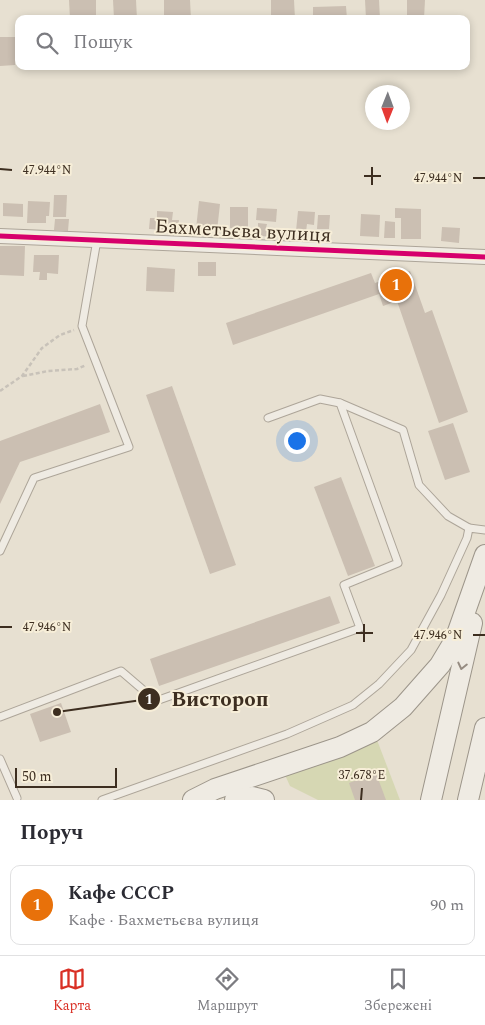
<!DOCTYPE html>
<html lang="uk">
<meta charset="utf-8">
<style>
body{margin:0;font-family:Spectral,serif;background:#f2f2f3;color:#2b2b33}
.compass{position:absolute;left:365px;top:85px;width:45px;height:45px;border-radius:50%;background:#fff;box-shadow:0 2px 8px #0003;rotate:181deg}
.scale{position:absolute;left:15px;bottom:12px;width:102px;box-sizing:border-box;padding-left:5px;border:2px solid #3d2e20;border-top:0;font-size:14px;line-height:18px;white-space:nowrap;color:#3d2e20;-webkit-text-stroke:4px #f7eed8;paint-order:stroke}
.you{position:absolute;left:296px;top:440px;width:18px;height:18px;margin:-12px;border:4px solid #fff;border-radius:50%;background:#1a73e8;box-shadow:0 0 0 8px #1a73e833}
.badge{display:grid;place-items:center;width:32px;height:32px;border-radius:50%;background:#d93025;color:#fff;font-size:16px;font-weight:700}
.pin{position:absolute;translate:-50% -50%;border:2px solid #fff;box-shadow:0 1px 5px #0006}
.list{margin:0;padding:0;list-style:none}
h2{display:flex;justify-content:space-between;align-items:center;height:65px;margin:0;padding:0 20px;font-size:21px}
h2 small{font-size:16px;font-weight:400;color:#7c7c81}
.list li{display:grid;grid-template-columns:32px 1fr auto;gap:15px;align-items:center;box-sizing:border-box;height:80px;margin:0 10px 10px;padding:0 10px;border:1px solid #e1e1e2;border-radius:10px}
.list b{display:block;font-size:19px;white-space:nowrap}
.list p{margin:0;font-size:16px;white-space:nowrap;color:#7c7c81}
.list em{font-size:16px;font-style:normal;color:#7c7c81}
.icon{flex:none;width:28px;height:28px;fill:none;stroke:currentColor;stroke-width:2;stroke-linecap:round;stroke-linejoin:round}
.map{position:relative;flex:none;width:485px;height:800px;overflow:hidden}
.search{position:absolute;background:#fff;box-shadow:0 2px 8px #0003;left:15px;right:15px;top:15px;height:55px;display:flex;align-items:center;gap:12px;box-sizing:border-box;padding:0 18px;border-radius:10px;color:#7c7c81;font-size:19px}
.sheet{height:155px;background:#fff}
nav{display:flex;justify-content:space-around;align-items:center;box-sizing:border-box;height:70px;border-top:1px solid #e1e1e2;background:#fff;font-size:14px;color:#7c7c81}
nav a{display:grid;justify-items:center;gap:2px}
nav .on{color:#d93025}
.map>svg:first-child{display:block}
</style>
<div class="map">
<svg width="485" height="800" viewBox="0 0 485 800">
<rect width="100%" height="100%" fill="#e7e0d1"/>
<path fill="#d6d7b3" d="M377,740L400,800H318L290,786L285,775Z"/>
<g fill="#cbbfb2">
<path d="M69,0H96V19H70Z"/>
<path d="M113,0H136L137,19H114Z"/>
<path d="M164,0H190L191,19H164Z"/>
<path d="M271,0H294L295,19H271Z"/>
<path d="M365,0H379L380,19H366Z"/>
<path d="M407,0H425L424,19H407Z"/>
<path d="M346,6L347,19H313V7Z"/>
<rect x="432" y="15" width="22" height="4"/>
<path d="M0,37H15V65L0,66Z"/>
<path d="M54,195H67L66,217H53Z"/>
<path d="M28,201L50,202L49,216H46V223H27Z"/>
<path d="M199,201L220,204L217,231L196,229Z"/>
<path d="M3,203L23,204V217L3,216Z"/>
<path d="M230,207H248V229L230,228Z"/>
<path d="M257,208L277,209L276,222L256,220Z"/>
<path d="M395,208L421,209V239H401V218H395Z"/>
<path d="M157,211L173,212L172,220H179L178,231L149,229L150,218H157Z"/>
<path d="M298,211L315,212L314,225L307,224L306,232L296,231Z"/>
<path d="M361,214L380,215L379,237L360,236Z"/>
<path d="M318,215H330L329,229H317Z"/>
<path d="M55,219H69L68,231L54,230Z"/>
<path d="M385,221L395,222V238H384Z"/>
<path d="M258,223L267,224L266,228H271L270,237L254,235V227H258Z"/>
<path d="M442,227L460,228L459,243L441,241Z"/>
<path d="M0,246H25L24,276L0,275Z"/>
<path d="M34,255H59L58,274L47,273V280H39L40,272H33Z"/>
<rect x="198" y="262" width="18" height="14"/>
<path d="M147,267L175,269L174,292L146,291Z"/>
<path d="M410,271L425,313L432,310L468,412L439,423L397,301L383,306L379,294L233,345L226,323L371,273L375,283Z"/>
<path d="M172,386L236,565L210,574L146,395Z"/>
<path d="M100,404L110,432L20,462L0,504V441Z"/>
<path d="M453,423L470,472L445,480L428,431Z"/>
<path d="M341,477L375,566L348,576L314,487Z"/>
<path d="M330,596L340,623L159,686L150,659Z"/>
<path d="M61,703L71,732L40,742L30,714Z"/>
<path d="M376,773L386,800H355L349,783Z"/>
</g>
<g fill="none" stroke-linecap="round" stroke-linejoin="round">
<g stroke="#ada599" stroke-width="9">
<g id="service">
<path d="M268,418L320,399L340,403L403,430L419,485L448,516L469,528"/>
<path d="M0,551L34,478L129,447L82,326L97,240"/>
<path d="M0,717L121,671L156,701L360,628L344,585L398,563L340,403"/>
<path d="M0,759L17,798"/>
<path d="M102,800L287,734L353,705L379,684L411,650L441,595L467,538L469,528L485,530"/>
</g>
</g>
<g stroke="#ada599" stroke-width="16">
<path id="minor" d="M0,236L485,257"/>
</g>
<g stroke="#9c958a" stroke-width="22">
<g id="secondary">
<path d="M193,800L215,789L340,747L372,732L403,707L440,665L455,640L485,555"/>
<path d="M235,800L252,797L264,800"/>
<path d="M431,800L472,623"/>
<path d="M468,800L485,728"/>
</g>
</g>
<g stroke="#c8c2b9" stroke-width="2.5" stroke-dasharray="4 2.5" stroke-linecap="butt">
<path d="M23,376L48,371L77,369L86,365"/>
<path d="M0,391L22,376L42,348L60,335L74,330"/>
</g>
<use href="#service" stroke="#efebe3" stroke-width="7"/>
<use href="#minor" stroke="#efebe3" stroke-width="14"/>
<use href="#secondary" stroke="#efebe3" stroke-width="20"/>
<g stroke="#f7eed8" stroke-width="8">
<path id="cycleway" d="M0,236L485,257"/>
</g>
<use href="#cycleway" stroke="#d6006c" stroke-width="5"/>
</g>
<defs><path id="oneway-chevron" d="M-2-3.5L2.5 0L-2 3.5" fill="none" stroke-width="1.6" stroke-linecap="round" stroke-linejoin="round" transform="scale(1.25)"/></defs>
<use stroke="#968c82" href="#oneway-chevron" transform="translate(462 666) rotate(103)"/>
<path fill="none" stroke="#3d2e20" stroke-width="2" d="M0,169L12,170M364,176H381M473,178H485M372,185V167M0,627H12M356,633H373M473,635H485M364,642V624M361,800L362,788"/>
<g text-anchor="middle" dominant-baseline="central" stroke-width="4" stroke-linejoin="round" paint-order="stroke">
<g font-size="20" fill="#3d2e20" stroke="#f7eed8">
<text transform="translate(243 231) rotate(3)">Бахметьєва вулиця</text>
</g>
</g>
<g font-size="12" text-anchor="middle" fill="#3d2e20" stroke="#f7eed8" stroke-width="4" stroke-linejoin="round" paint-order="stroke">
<text x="47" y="174">47.944°N</text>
<text x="438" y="182">47.944°N</text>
<text x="47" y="631">47.946°N</text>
<text x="438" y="639">47.946°N</text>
<text x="362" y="779">37.678°E</text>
</g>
<path fill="none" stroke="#3d2e20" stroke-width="2" d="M57 712L149 699"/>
<g fill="#3d2e20" stroke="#f7eed8" stroke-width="2">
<circle cx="57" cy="712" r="5"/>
<circle cx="149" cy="699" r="12"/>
</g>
<g font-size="15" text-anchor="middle" font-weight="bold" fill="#fff">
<text x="149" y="704">1</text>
</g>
<g font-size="21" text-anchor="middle" font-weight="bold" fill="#3d2e20" stroke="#f7eed8" stroke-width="4" stroke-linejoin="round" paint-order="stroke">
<text x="220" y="706">Вистороп</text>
</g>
</svg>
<svg class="compass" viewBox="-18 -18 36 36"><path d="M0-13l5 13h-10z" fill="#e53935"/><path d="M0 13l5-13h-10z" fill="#7c7c81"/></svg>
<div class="scale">50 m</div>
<div class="you"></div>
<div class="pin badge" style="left:396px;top:285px;background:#e8710a">1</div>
<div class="search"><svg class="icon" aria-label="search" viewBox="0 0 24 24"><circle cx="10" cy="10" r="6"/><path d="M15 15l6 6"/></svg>Пошук</div>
</div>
<section class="sheet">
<h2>Поруч<small></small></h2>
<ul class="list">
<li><span class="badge" style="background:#e8710a">1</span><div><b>Кафе СССР</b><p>Кафе · Бахметьєва вулиця</p></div><em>90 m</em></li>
</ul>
</section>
<nav>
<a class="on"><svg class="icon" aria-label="map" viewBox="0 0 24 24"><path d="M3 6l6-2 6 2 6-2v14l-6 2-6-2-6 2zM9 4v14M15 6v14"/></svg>Карта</a>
<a><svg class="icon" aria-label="directions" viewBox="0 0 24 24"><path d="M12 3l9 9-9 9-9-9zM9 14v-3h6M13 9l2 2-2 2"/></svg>Маршрут</a>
<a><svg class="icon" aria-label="saved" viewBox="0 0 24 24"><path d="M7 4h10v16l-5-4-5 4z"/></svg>Збережені</a>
</nav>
